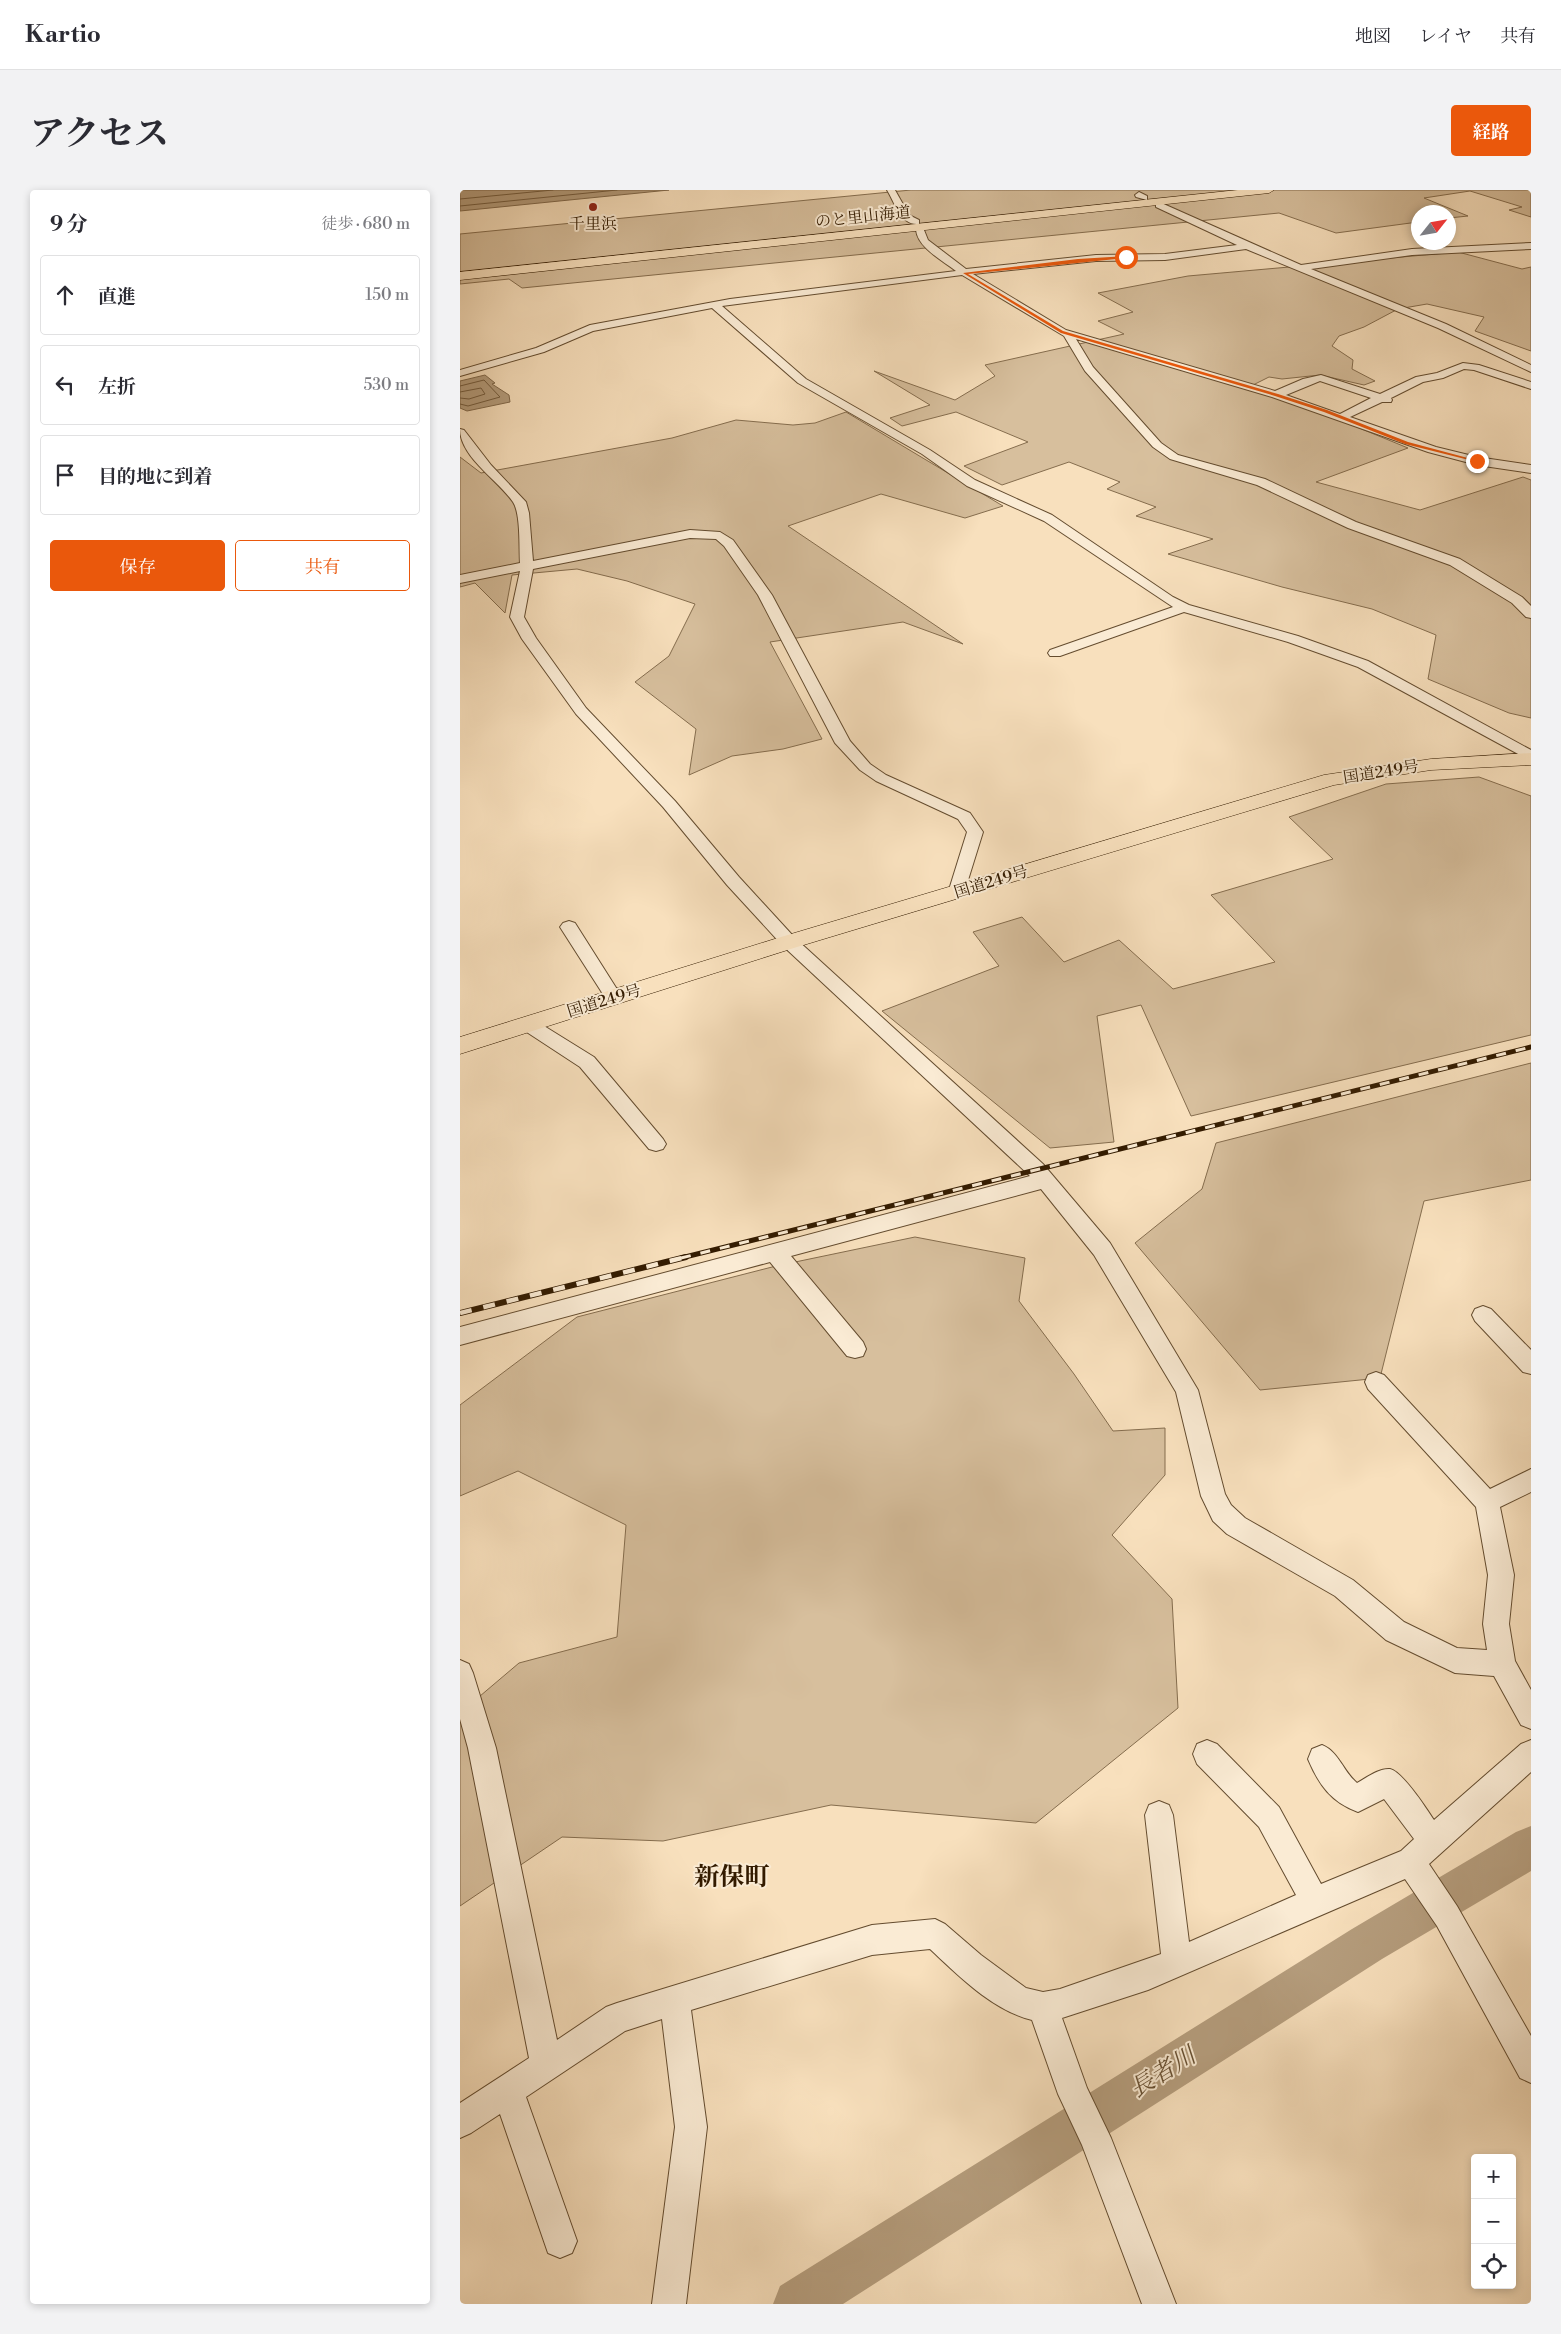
<!DOCTYPE html>
<html lang="ja">
<meta charset="utf-8">
<style>
body{margin:0;font-family:"Libre Bodoni","Noto Serif JP",serif;background:#f2f2f3;color:#2b2b33}
.controls{position:absolute;right:15px;bottom:15px;display:grid;overflow:hidden;border-radius:5px;box-shadow:0 2px 8px #0003}
.controls button{width:45px;height:45px;display:grid;place-items:center;padding:0;border:0;border-bottom:1px solid #e1e1e2;background:#fff;color:#2b2b33;font:25px sans-serif}
.compass{position:absolute;left:951px;top:15px;width:45px;height:45px;border-radius:50%;background:#fff;box-shadow:0 2px 8px #0003;rotate:59deg}
.stop{position:absolute;width:15px;height:15px;margin:-11px;border:4px solid #ea580c;border-radius:50%;background:#fff}
.stop.end{background:#ea580c;border-color:#fff;box-shadow:0 1px 5px #0008}
.list{margin:0;padding:0;list-style:none}
h2{display:flex;justify-content:space-between;align-items:center;height:65px;margin:0;padding:0 20px;font-size:21px}
h2 small{font-size:16px;font-weight:400;color:#7c7c81}
.list li{display:grid;grid-template-columns:32px 1fr auto;gap:15px;align-items:center;box-sizing:border-box;height:80px;margin:0 10px 10px;padding:0 10px;border:1px solid #e1e1e2;border-radius:5px}
.list b{display:block;font-size:19px;white-space:nowrap}
.list em{font-size:16px;font-style:normal;color:#7c7c81}
.actions{display:flex;gap:10px;padding:15px 20px}
.actions a{flex:1;padding:11px 0;border:1px solid #ea580c;border-radius:5px;text-align:center;font-size:18px;color:#ea580c}
.actions .main{background:#ea580c;color:#fff}
.icon{flex:none;width:28px;height:28px;fill:none;stroke:currentColor;stroke-width:2;stroke-linecap:round;stroke-linejoin:round}
.map{position:relative;flex:none;width:1071px;height:2114px;overflow:hidden;border-radius:5px}
header{display:flex;align-items:center;gap:30px;box-sizing:border-box;height:70px;padding:0 25px;background:#fff;border-bottom:1px solid #e1e1e2}
header strong{font-size:24px}
nav{display:flex;gap:28px;margin-inline-start:auto;font-size:18px}
.intro{display:flex;align-items:center;justify-content:space-between;box-sizing:border-box;height:120px;padding:0 30px}
h1{margin:0;font-size:35px}
.button{padding:12px 22px;border-radius:5px;background:#ea580c;color:#fff;font-size:18px;font-weight:700}
main{display:flex;gap:30px;padding:0 30px}
aside{flex:1;background:#fff;border-radius:5px;box-shadow:0 2px 8px #0003}
.map>svg:first-child{display:block}
</style>
<header>
<strong>Kartio</strong>
<nav><a>地図</a><a>レイヤ</a><a>共有</a></nav>
</header>
<div class="intro"><h1>アクセス</h1><a class="button">経路</a></div>
<main>
<aside>
<h2>9 分<small>徒歩 · 680 m</small></h2>
<ul class="list">
<li><svg class="icon" aria-label="ahead" viewBox="0 0 24 24"><path d="M12 20V5M6 11l6-6 6 6"/></svg><div><b>直進</b></div><em>150 m</em></li>
<li><svg class="icon" aria-label="left" viewBox="0 0 24 24"><path d="M17 20v-9H6M10 6l-5 5 5 5"/></svg><div><b>左折</b></div><em>530 m</em></li>
<li><svg class="icon" aria-label="arrive" viewBox="0 0 24 24"><path d="M6 21V4h12l-3 4 3 4H6"/></svg><div><b>目的地に到着</b></div></li>
</ul>
<div class="actions"><a class="main">保存</a><a>共有</a></div>
</aside>
<div class="map">
<svg width="1071" height="2114" viewBox="0 0 1071 2114">
<rect width="100%" height="100%" fill="#f8e0bd"/>
<filter id="stains"><feTurbulence type="fractalNoise" baseFrequency=".004" numOctaves="4"/><feColorMatrix values="0 0 0 0 .2 0 0 0 0 .09 0 0 0 0 .02 0 0 0 .5 -.17"/></filter>
<radialGradient id="worn" r=".72"><stop offset=".6" stop-color="#630" stop-opacity="0"/><stop offset="1" stop-color="#630" stop-opacity=".3"/></radialGradient>
<g fill="#d7bf9d" stroke="#856d4e">
<path d="M451,0H1071V27L1049,20L1062,17L1010,1L964,8L1008,26L989,28L988,22H958V32L876,43L819,23L62,98L49,89L0,94V44Z"/>
<path d="M998,62L1062,79L1071,77V161L1015,141L1024,127L967,114L938,119L904,137L879,146L872,156L893,170L892,179L915,191L904,195L860,185L822,189L809,187L787,198L848,217L948,258L856,292L960,320L1063,287L1071,290V528L1049,523L968,489L976,445L912,419L822,397L708,364L753,349L676,326L696,317L647,299L660,292L609,272L542,295L504,276L568,252L496,222L442,236L430,228L470,215L414,181L495,210L535,186L525,175L664,144L638,131L673,122L638,103L728,86Z"/>
<path d="M386,222L543,316L505,328L421,304L328,336L503,454L443,432L310,452L362,549L323,559L272,566L229,585L236,539L175,492L209,466L235,414L167,391L117,379L52,385L45,423L15,393L0,397V267L21,283L212,248L276,230L333,235L355,233Z"/>
<path d="M1019,587L1071,606V845L731,926L681,815L637,826L654,952L590,958L422,821L539,776L513,742L562,727L604,772L659,750L713,799L815,772L751,705L873,669L829,627L926,594Z"/>
<path d="M1071,873V990L964,1011L920,1188L800,1200L675,1053L742,999L756,953Z"/>
<path d="M455,1047L565,1068L559,1111L614,1184L653,1241L705,1238V1285L652,1345L712,1409L718,1518L576,1633L371,1615L203,1651L102,1647L0,1716V1523L59,1473L157,1447L166,1335L58,1281L0,1306V1215L117,1127L316,1076Z"/>
</g>
<g fill="#b59d7d" stroke="#81694b">
<path d="M0,0H209L0,21Z"/>
<path d="M25,185L35,193L32,194L49,205L50,212L7,221L0,218V191Z"/>
</g>
<g fill="none" stroke-linecap="round" stroke-linejoin="round">
<g stroke="#745c3e" stroke-width="1">
<path d="M0,9L93,0"/>
<path d="M0,16L157,0"/>
<path d="M0,196L24,190L40,207L8,216L0,214"/>
<path d="M0,202L21,198L25,204L9,209L0,208"/>
</g>
<path fill="#b59d7d" fill-rule="evenodd" d="M1071,1636V1681L922,1769L383,2114H313L320,2096L892,1739L1056,1642Z"/>
<g stroke="#644c2f" stroke-width="2">
<g id="minor">
<path d="M427,0H435L449,25L459,30V34C441,36 435,13 427,0Z"/>
<path d="M679,2L687,6V10L676,7L675,5Z"/>
<path d="M699,12L841,75L952,59L1071,53V59L952,65L851,79L986,134L1071,175V182L978,138L786,59L705,70L636,71L513,84L606,140L815,201L843,189L861,185L920,204L956,187L977,183L1003,173L1019,175L1071,192V199L1014,180L1004,179L983,188L963,192L931,208L932,210L931,212H922L890,227L976,257L1017,267L1071,275V283L1017,275L968,262L812,207L616,149L633,177L701,253L718,265L805,289L896,332L1000,369L1062,407L1071,416V428L1066,427L1052,413L990,375L888,338L797,295L710,269L693,257L625,181L604,146L502,85L262,116L346,189L470,260L515,290L592,325L713,407L729,415L838,446L908,471L1071,560V571L898,477L828,452L724,422L600,466H590L588,463L590,460L713,417L584,331L507,296L462,264L338,193L252,118L133,141L84,162L0,186V180L76,158L130,135L270,109L496,81C482,70 458,58 456,40L460,37L464,40L468,50L506,79L636,65L705,64L777,55L696,17V13ZM860,191L911,208L880,224L826,205Z"/>
<path d="M0,239L4,240L31,275L66,312L69,323L73,371L230,340L260,342L273,350L312,405L390,551L410,574L426,585L510,623L523,642L504,703L502,707H490L488,703L507,642L498,629L416,591L400,580L375,553L298,405L264,356L256,349L230,348L73,379L64,427L76,448L126,518L215,611L279,687L335,748L583,974L650,1053L738,1200L765,1304L771,1315L785,1328L893,1390L944,1432L997,1458L1027,1460L1023,1434L1028,1385L1016,1317L908,1199L905,1192L908,1185L916,1182L924,1185L1030,1299L1071,1279V1302L1040,1317L1054,1385L1049,1434L1055,1471L1071,1500V1539L1061,1535L1034,1486L995,1483L926,1450L875,1406L767,1344L753,1331L741,1306L716,1202L634,1065L581,999L331,1066L403,1152L406,1159L403,1166L395,1168L387,1166L310,1072L0,1155V1137L570,986L323,756L267,695L203,617L116,524L62,449L50,427L60,381L0,393V385L60,373C59,359 61,324 53,312C38,290 0,267 0,239Z"/>
<path d="M109,731L115,733L160,804L163,808L160,812L154,814L148,812L100,737L103,733Z"/>
<path d="M69,829L76,831L134,867L203,949L206,954L203,959L196,961L189,959L120,877L62,839L60,835L62,831Z"/>
<path d="M1023,1116L1031,1119L1071,1160V1184L1063,1182L1015,1131L1012,1125L1015,1119Z"/>
<path d="M0,1470L9,1474L13,1483L36,1558L97,1850L146,1817L157,1813L412,1735L475,1729L485,1734L521,1765L566,1798L583,1802L600,1799L701,1764L685,1625L689,1615L699,1611L709,1615L713,1625L729,1752L836,1705L799,1637L737,1574L733,1564L737,1554L747,1550L757,1554L819,1617L861,1694L941,1661L954,1649L924,1609L898,1622C871,1612 859,1595 848,1569L852,1559L862,1555C879,1562 883,1581 897,1593C906,1588 919,1578 930,1579C943,1582 966,1618 974,1630L1061,1554L1071,1550V1582L969,1674L997,1716L1071,1846V1893L1060,1888L977,1736L945,1689L688,1800L602,1828L627,1898L651,1948L716,2114H682L622,1955L598,1904L572,1830C532,1820 499,1786 470,1759L412,1765L231,1820L247,1937L226,2114H192L215,1937L202,1829L165,1841L66,1907L117,2051L112,2063L100,2068L88,2063L40,1924L11,1943L0,1948V1913L69,1868L8,1558L0,1529Z"/>
</g>
</g>
<g stroke="#331b00" stroke-width="1">
<g id="highway">
<path d="M778,0H814L809,3L0,90V82Z"/>
<path d="M1071,563V575L971,580L874,595L337,757L0,864V847L321,747L864,585L971,569Z"/>
</g>
</g>
<use href="#minor" fill="#faebd4" fill-rule="evenodd"/>
<use href="#highway" fill="#f8e0bd" fill-rule="evenodd"/>
<g stroke="#331b00" stroke-width="5">
<path id="rail-far1" d="M221,1068L1071,857"/>
</g>
<g stroke="#331b00" stroke-width="6">
<path id="rail" d="M0,1123L226,1067"/>
</g>
<use href="#rail-far1" stroke="#faebd4" stroke-width="3" stroke-dasharray="10" stroke-linecap="butt"/>
<use href="#rail" stroke="#faebd4" stroke-width="4.5" stroke-dasharray="12" stroke-linecap="butt"/>
</g>
<path fill="#ea580c" d="M667,66L666,68L508,84L603,141L818,204L867,220L948,252L1019,271L1017,272L945,254L864,222L815,206L601,143L503,83L618,69Z"/>
<circle fill="#8f2418" stroke="#faebd4" stroke-width="2" cx="133" cy="17" r="5"/>
<g text-anchor="middle" dominant-baseline="central" stroke-width="4" stroke-linejoin="round" paint-order="stroke">
<g font-size="16" fill="#331b00" stroke="#faebd4">
<text transform="translate(403 27) rotate(-6)">のと里山海道</text>
<text transform="translate(921 582) rotate(-9)">国道249号</text>
<text transform="translate(531 692) rotate(-17)">国道249号</text>
<text transform="translate(144 811) rotate(-17)">国道249号</text>
</g>
<g font-size="16" fill="#331b00" stroke="#faebd4">
<text x="133" y="34">千里浜</text>
</g>
<g font-size="24" font-style="italic" fill="#674f32" stroke="#faebd4">
<text transform="translate(703 1883) rotate(-32)">長者川</text>
</g>
<g font-size="25" font-weight="bold" fill="#331b00" stroke="#faebd4">
<text x="272" y="1687">新保町</text>
</g>
</g>
<rect width="100%" height="100%" filter="url(#stains)"/>
<rect width="100%" height="100%" fill="url(#worn)"/>
</svg>
<div class="controls">
<button>+</button>
<button>−</button>
<button><svg class="icon" aria-label="locate" viewBox="0 0 24 24"><circle cx="12" cy="12" r="6"/><path d="M12 2v4M12 18v4M2 12h4M18 12h4"/></svg></button>
</div>
<svg class="compass" viewBox="-18 -18 36 36"><path d="M0-13l5 13h-10z" fill="#e53935"/><path d="M0 13l5-13h-10z" fill="#7c7c81"/></svg>
<div class="stop" style="left:666px;top:67px"></div>
<div class="stop end" style="left:1017px;top:271px"></div>
</div>
</main>
